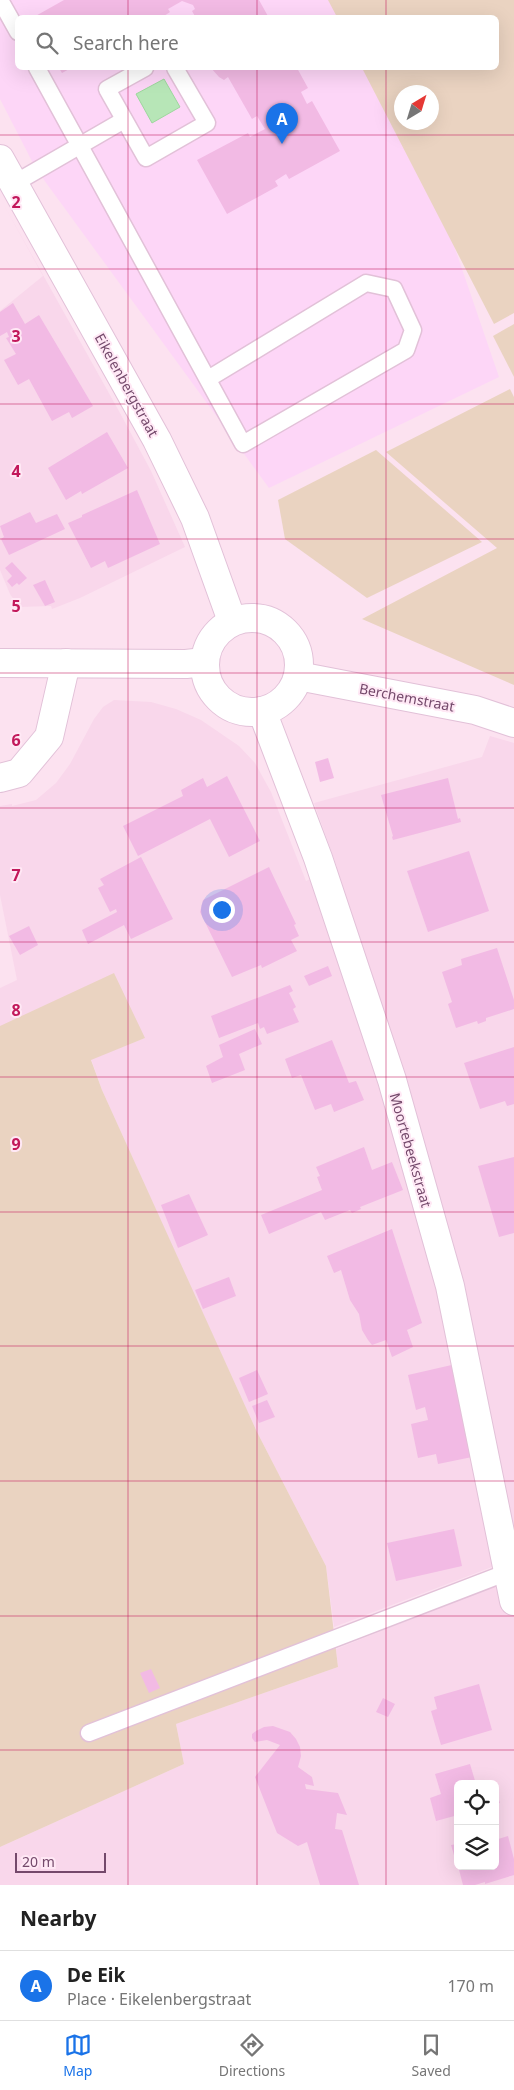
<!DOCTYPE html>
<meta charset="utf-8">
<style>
body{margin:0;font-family:"Noto Sans",sans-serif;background:#f6f6f6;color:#222}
.controls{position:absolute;right:15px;bottom:15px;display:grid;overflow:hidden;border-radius:8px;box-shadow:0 5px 20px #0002}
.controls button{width:45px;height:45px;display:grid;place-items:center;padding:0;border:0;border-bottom:1px solid #e0e0e0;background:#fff;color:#222;font:25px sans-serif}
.compass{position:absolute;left:394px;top:85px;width:45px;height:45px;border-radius:50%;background:#fff;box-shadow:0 5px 20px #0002;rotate:38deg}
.scale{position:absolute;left:15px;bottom:12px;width:91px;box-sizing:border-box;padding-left:5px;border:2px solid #74496b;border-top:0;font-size:14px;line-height:18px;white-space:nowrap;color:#74496b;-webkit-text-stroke:4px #ffe8f5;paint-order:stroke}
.you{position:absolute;left:221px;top:909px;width:18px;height:18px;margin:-12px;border:4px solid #fff;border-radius:50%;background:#1a73e8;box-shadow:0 0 0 8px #1a73e833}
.badge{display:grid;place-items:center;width:32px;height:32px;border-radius:50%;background:#1a73e8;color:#fff;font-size:16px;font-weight:700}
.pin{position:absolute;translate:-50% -41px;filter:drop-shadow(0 1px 2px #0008)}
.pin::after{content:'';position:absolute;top:26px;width:18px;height:15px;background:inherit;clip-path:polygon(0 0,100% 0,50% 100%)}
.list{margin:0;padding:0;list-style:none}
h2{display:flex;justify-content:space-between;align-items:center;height:65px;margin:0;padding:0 20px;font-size:21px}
h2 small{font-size:16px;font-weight:400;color:#767676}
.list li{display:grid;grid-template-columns:32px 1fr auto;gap:15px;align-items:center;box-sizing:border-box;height:70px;padding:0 20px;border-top:1px solid #e0e0e0}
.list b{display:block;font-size:19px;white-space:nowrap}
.list p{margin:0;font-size:16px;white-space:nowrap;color:#767676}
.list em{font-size:16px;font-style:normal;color:#767676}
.icon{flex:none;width:28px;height:28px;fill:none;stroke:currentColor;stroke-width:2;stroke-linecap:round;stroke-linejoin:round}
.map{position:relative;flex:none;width:514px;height:1885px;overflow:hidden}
.search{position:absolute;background:#fff;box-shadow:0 5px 20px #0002;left:15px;right:15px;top:15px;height:55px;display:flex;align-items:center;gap:12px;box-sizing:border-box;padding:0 18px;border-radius:8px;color:#767676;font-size:19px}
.sheet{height:135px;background:#fff}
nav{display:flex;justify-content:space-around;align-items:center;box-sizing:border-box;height:70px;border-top:1px solid #e0e0e0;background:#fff;font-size:14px;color:#767676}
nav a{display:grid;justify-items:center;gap:2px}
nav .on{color:#1a73e8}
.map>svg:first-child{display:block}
</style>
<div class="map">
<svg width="514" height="1885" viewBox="0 0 514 1885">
<rect width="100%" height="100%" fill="#fce2f0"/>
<g fill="#f9d7eb" fill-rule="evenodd">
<path d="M0,198L120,413L151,471L185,547L80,598L52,609L51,606L19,607L10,594L0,570V311L43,276Z"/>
<path d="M114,700L151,702L176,709L201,720L239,746L255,763L271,792L306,881L337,867L314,803L482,757L490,736L514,743V1885H0V1847L184,1764L176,1724L338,1667L336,1649L494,1586L492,1567L334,1627L326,1566L257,1432L193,1292L102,1090L91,1059L145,1038L0,1026V988L17,980L0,895V806L12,804V806L36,800L56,783L70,764L94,719L103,707ZM458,1784H495V1866H458Z"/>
</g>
<path fill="#fdd6f7" d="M0,0H370L376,17L18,18V68H393L402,92V122L412,123L499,377L269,488L36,169L0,99Z"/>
<g fill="#ead3c1" fill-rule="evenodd">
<path d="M328,0H514V313L494,324L362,68H496V18L337,17ZM402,92H432V122H402Z"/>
<path d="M514,324V377L493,336Z"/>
<path d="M510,389L514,397V685L362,619L497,548L386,452Z"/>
<path d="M376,450L482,542L367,598L285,539L278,500Z"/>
<path d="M114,973L145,1038L91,1060L102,1090L257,1432L326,1566L338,1667L176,1724L184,1764L0,1847V1026Z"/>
</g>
<path fill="#b7e6b7" stroke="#9dd79d" d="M164,79L180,107L152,123L136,94Z"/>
<g fill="#f2bae4">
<path d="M64,0H259L269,18H196L192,11L195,9L193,5L182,1L168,9L170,12L161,18H32Z"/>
<path d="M59,68H71L62,73Z"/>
<path d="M211,68H297L308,88L301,92L307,104L312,101L340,151L289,179L286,174L275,181L278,186L227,214L197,160L248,133L250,137L265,129L257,116L252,119L228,77L224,80L219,77Z"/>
<path d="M13,303L25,324L39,315L93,406L72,418L69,412L52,421L29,379L18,385L4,360L16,354L6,338L9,337L7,332L0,336V312Z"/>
<path d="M107,432L128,468L82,494L81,491L66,500L48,468Z"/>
<path d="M137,490L160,544L108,568L105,561L91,568L68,523L82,517V515Z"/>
<path d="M30,512L36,523L57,514L65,529L9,555L1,539L4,537L0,526Z"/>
<path d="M12,562L27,578L19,585L17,583L12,587L7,581L12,576L5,568Z"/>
<path d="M45,580L55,602L45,606L33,585Z"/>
<path d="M328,758L334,778L320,782L315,762Z"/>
<path d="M227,776L260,841L229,857L210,819L138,856L123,826L183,796L181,790L203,778L207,787Z"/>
<path d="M448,778L458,819L460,818L461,822L393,840L392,837L393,836L381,795Z"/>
<path d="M469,851L489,911L428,932L407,871Z"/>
<path d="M141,857L173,919L131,939L124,925L88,944L82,930L117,912L116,909L110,912L98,888L104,885L100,879Z"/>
<path d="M269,867L296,924L294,925L299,936L291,940L297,951L262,968L261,965L232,977L200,912L203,900Z"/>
<path d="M29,926L38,945L20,955L9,936Z"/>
<path d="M497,948L514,1000V1009L486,1018V1021L478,1024L477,1021L456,1028L448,1004L452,1002L442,972L462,965L461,959Z"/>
<path d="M328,966L332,976L309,986L304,976Z"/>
<path d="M290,985L293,991L289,993L296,1007L293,1009L299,1022L267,1034L264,1027L260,1029L258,1023L219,1038L211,1016Z"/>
<path d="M255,1029L262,1044L239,1054L245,1070L212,1083L206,1066L223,1057L219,1045Z"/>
<path d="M332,1040L349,1083L356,1081L364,1100L334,1112L331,1104L315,1110L301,1075L292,1078L285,1059Z"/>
<path d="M514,1047V1104L507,1106L505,1101L480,1109L464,1063Z"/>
<path d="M364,1147L372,1170L392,1162L403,1190L360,1207L361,1209L352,1213L350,1210L325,1220L321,1212L269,1234L261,1215L322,1190L317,1177L320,1176L316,1167Z"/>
<path d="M514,1157V1233L499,1237L478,1166Z"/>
<path d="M189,1194L208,1235L178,1248L161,1205Z"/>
<path d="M392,1229L422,1323L407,1330L413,1347L392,1357L386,1340L372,1345L368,1340L362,1330L359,1314L350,1300L341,1270L334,1273L327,1256Z"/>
<path d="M229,1277L236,1296L203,1309L195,1290Z"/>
<path d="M456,1364L477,1456L438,1464L436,1454L418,1458L411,1424L428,1420L425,1407L416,1410L408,1375Z"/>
<path d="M257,1370L268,1394L249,1402L239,1378Z"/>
<path d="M267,1400L275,1417L259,1423L252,1406Z"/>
<path d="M454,1529L462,1566L396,1581L387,1543Z"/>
<path d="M151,1669L160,1688L149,1693L140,1673Z"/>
<path d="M479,1684L492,1730L441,1745L431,1711L437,1709L434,1697Z"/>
<path d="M383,1698L395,1704L388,1717L376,1712Z"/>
<path d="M273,1726L290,1732L296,1739L300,1747L301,1756L298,1767L312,1777L314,1786L305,1784L306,1789L338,1793L347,1815L337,1813L335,1829L342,1830L359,1885H320L307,1842L298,1846L277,1833L255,1777L280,1745L267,1740L255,1742L252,1738V1734L256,1731L264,1727Z"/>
<path d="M470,1764L476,1784H458V1815L436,1821L430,1798L441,1794L435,1774Z"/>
<path d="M495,1788L500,1803L495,1804Z"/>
<path d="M508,1836L514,1859V1875L485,1884V1882L475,1885H463L458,1866H495V1840Z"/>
<path d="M458,1844V1865H457L451,1845Z"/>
</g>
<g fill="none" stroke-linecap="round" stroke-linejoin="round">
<g stroke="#e2c1d8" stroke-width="19">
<g id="service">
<path d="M0,0L18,32"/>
<path d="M37,68C106,193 174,318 243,444L406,350L413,330L394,289L366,283L208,379"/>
<path d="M145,68L107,89L146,158L207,123L175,68"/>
<path d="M15,183L124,120"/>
<path d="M89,1733L508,1572"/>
</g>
</g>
<g stroke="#e2c1d8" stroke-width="30">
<g id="minor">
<path d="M0,159L157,440L195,518L232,621"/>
<path d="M298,676L475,710L514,723"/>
<path d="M262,711L318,858L392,1080L450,1286L514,1601"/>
<path d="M0,778L19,773L49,737L66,663"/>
</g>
</g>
<g stroke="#e2c1d8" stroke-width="30">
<g id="tertiary">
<circle cx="252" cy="665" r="47"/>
<path d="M0,663L186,664L204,662"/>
</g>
</g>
<use href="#service" stroke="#fff" stroke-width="16"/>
<use href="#minor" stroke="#fff" stroke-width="28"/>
<use href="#tertiary" stroke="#fff" stroke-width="28"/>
</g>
<path fill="none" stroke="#c2185b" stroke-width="1" stroke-opacity="0.55" d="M128,0V18M257,0V18M386,0V18M128,68V1885M257,68V1885M386,68V1885M0,135H514M0,269H514M0,404H514M0,539H514M0,673H514M0,808H514M0,942H514M0,1077H514M0,1212H514M0,1346H514M0,1481H514M0,1616H514M0,1750H514"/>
<g text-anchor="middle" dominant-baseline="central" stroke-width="4" stroke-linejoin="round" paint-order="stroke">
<g font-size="14" fill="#74496b" stroke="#ffe8f5">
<text transform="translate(127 385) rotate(61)">Eikelenbergstraat</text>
<text transform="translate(407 697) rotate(11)">Berchemstraat</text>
<text transform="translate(411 1150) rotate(74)">Moortebeekstraat</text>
</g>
</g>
<g font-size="16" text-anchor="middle" font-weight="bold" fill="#c2185b" stroke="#ffe8f5" stroke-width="4" stroke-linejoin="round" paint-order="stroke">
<text x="16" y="208">2</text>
<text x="16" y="342">3</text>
<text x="16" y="477">4</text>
<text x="16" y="612">5</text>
<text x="16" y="746">6</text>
<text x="16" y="881">7</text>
<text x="16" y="1016">8</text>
<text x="16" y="1150">9</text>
</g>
</svg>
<div class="controls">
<button><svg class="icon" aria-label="locate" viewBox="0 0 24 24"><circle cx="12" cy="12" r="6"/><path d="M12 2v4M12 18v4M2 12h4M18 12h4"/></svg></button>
<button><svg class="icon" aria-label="layers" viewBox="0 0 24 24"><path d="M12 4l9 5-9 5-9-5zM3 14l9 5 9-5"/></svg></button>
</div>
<svg class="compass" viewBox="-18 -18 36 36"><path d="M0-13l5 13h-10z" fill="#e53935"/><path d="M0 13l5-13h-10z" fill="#767676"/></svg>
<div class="scale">20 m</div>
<div class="you"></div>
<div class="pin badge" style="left:282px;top:144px">A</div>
<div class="search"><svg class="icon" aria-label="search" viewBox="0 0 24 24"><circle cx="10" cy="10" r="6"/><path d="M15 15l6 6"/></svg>Search here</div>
</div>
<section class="sheet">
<h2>Nearby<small></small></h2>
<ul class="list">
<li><span class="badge">A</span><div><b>De Eik</b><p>Place · Eikelenbergstraat</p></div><em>170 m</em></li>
</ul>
</section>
<nav>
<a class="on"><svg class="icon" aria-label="map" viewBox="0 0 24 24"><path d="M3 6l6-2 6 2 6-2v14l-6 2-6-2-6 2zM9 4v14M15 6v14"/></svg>Map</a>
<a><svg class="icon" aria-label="directions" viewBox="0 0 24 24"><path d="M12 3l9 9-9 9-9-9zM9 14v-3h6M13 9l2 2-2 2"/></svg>Directions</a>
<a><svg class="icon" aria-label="saved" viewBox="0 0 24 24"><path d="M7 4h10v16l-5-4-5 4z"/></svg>Saved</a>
</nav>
